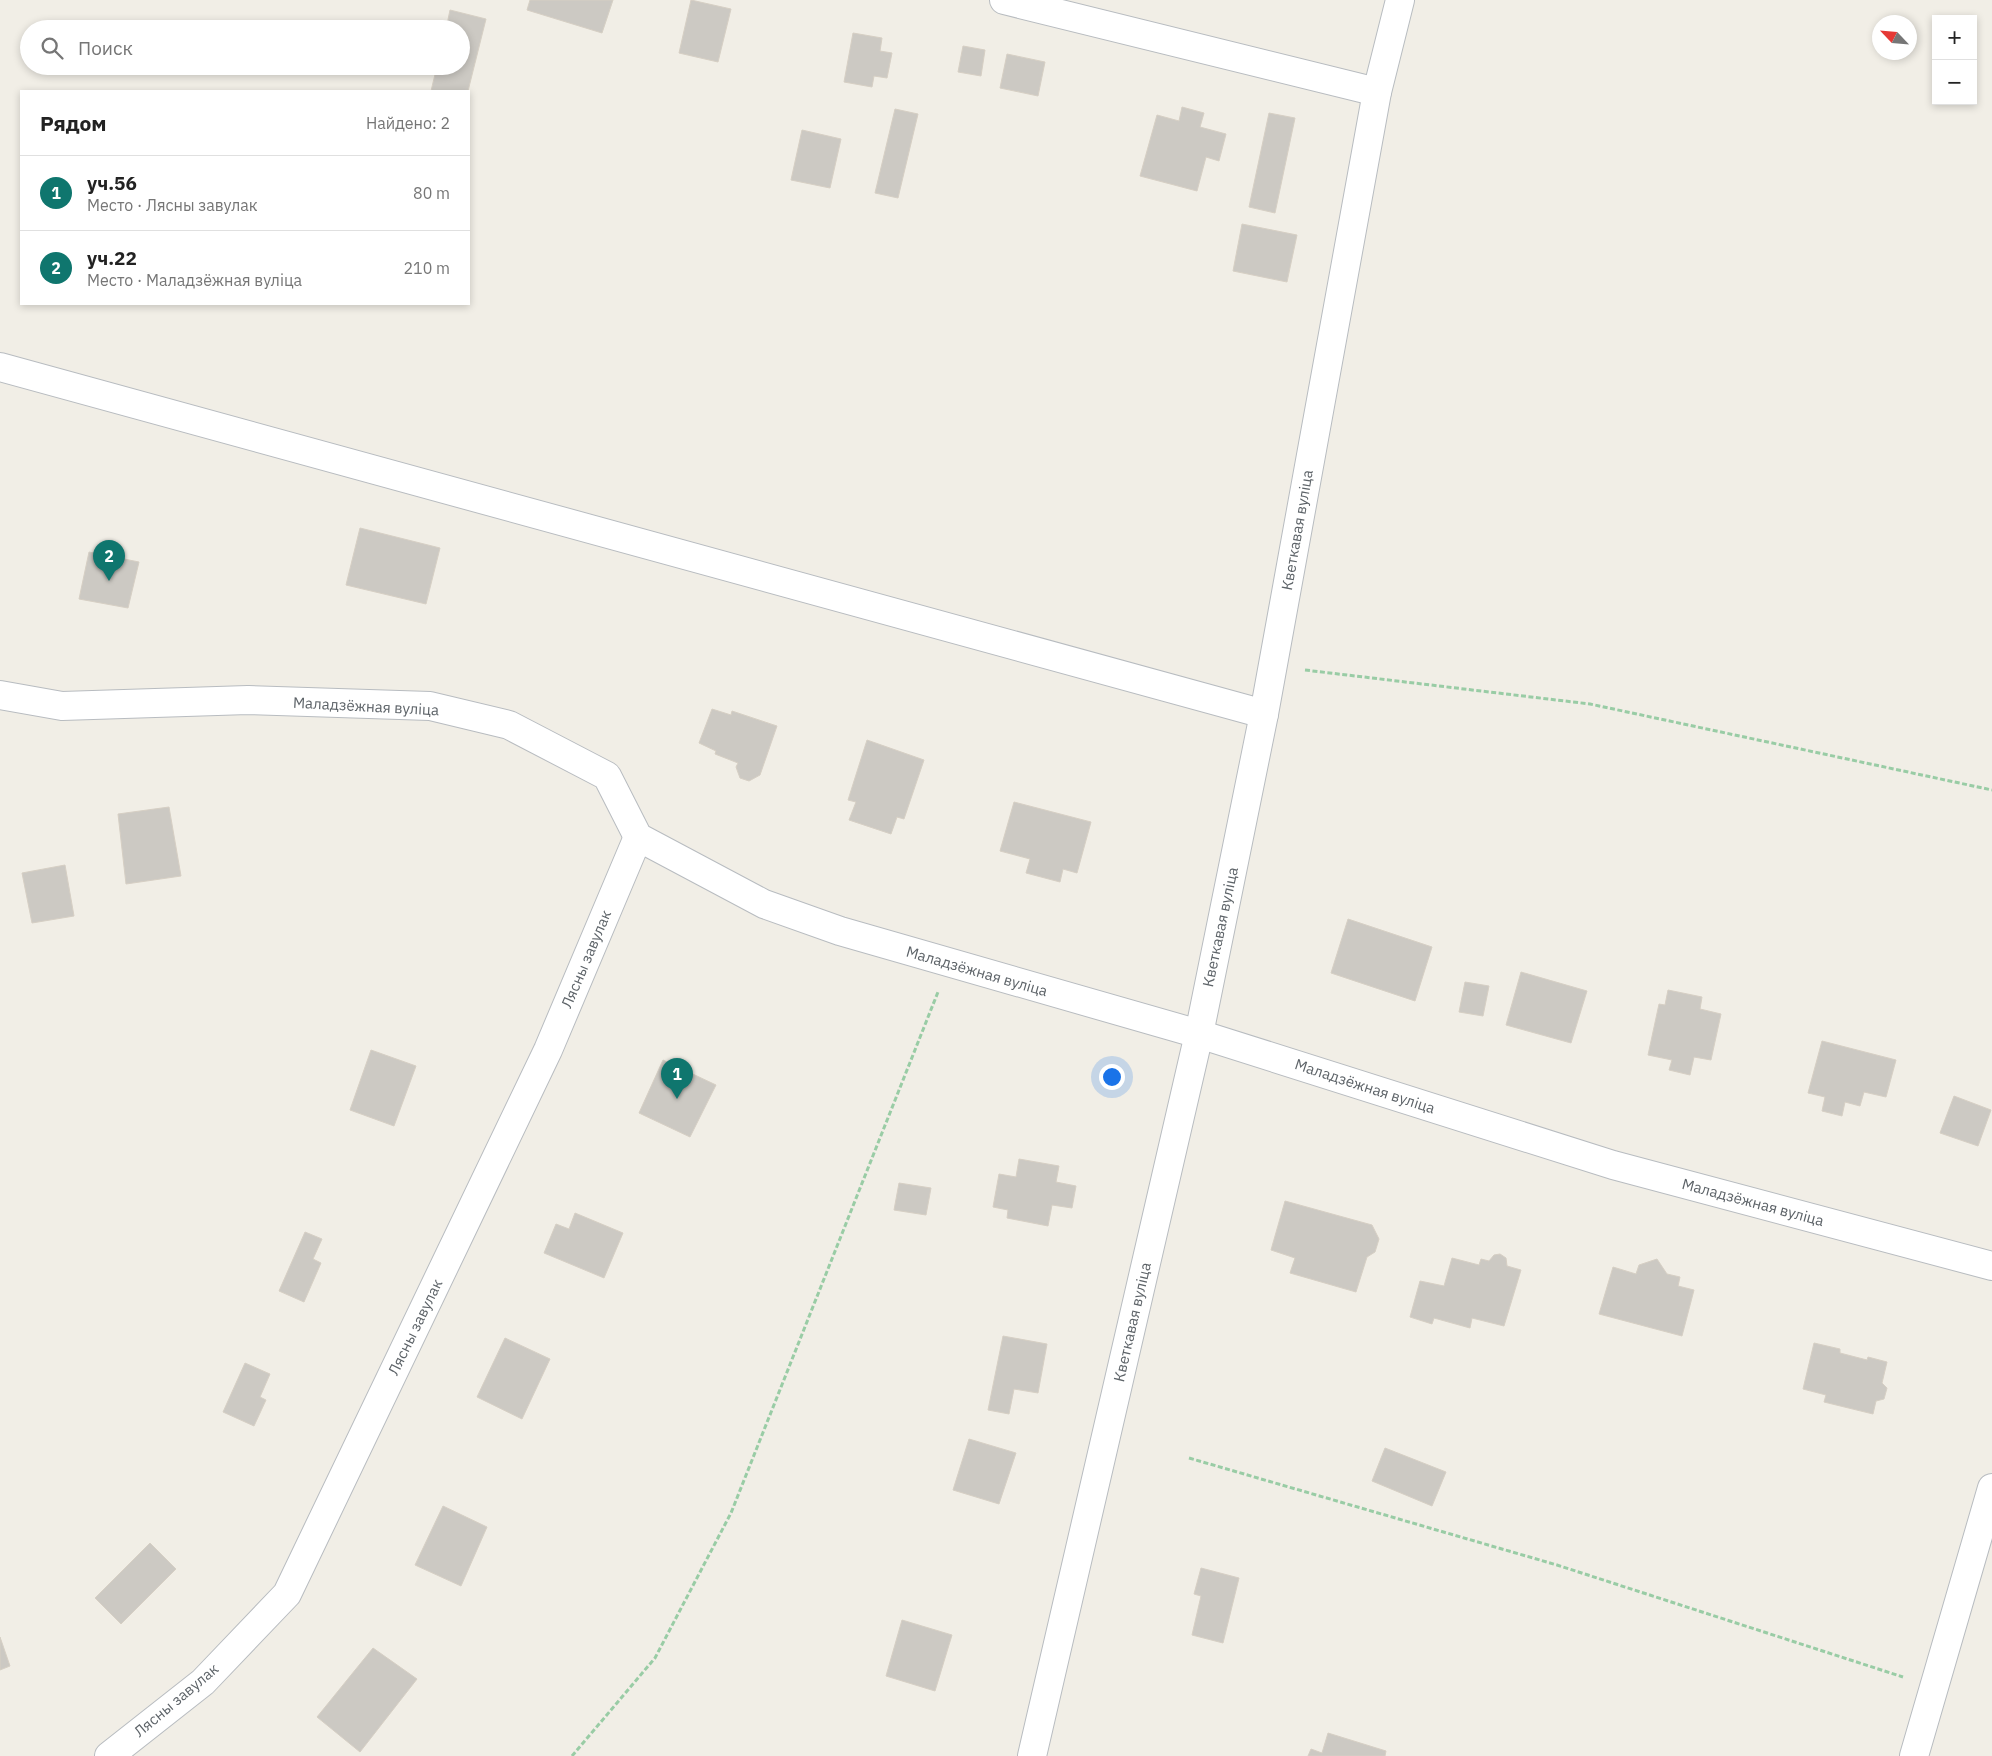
<!DOCTYPE html>
<html lang="ru">
<meta charset="utf-8">
<style>
body{margin:0;font-family:"IBM Plex Sans",sans-serif;background:#f6f6f6;color:#222}
.controls{position:absolute;right:15px;top:15px;display:grid;overflow:hidden;border-radius:0px;box-shadow:0 2px 8px #0003}
.controls button{width:45px;height:45px;display:grid;place-items:center;padding:0;border:0;border-bottom:1px solid #e0e0e0;background:#fff;color:#222;font:25px sans-serif}
.compass{position:absolute;left:1872px;top:15px;width:45px;height:45px;border-radius:50%;background:#fff;box-shadow:0 2px 8px #0003;rotate:296deg}
.you{position:absolute;left:1111px;top:1076px;width:18px;height:18px;margin:-12px;border:4px solid #fff;border-radius:50%;background:#1a73e8;box-shadow:0 0 0 8px #1a73e833}
.badge{display:grid;place-items:center;width:32px;height:32px;border-radius:50%;background:#0f766e;color:#fff;font-size:16px;font-weight:700}
.pin{position:absolute;translate:-50% -41px;filter:drop-shadow(0 1px 2px #0008)}
.pin::after{content:'';position:absolute;top:26px;width:18px;height:15px;background:inherit;clip-path:polygon(0 0,100% 0,50% 100%)}
.list{margin:0;padding:0;list-style:none}
h2{display:flex;justify-content:space-between;align-items:center;height:65px;margin:0;padding:0 20px;font-size:21px}
h2 small{font-size:16px;font-weight:400;color:#767676}
.list li{display:grid;grid-template-columns:32px 1fr auto;gap:15px;align-items:center;box-sizing:border-box;height:75px;padding:0 20px;border-top:1px solid #e0e0e0}
.list b{display:block;font-size:19px;white-space:nowrap}
.list p{margin:0;font-size:16px;white-space:nowrap;color:#767676}
.list em{font-size:16px;font-style:normal;color:#767676}
.icon{flex:none;width:28px;height:28px;fill:none;stroke:currentColor;stroke-width:2;stroke-linecap:round;stroke-linejoin:round}
.map{position:relative;flex:none;width:1992px;height:1756px;overflow:hidden}
.search{position:absolute;background:#fff;box-shadow:0 2px 8px #0003;left:20px;top:20px;width:450px;height:55px;display:flex;align-items:center;gap:12px;box-sizing:border-box;padding:0 18px;border-radius:28px;color:#767676;font-size:19px}
.panel{position:absolute;background:#fff;box-shadow:0 2px 8px #0003;left:20px;top:90px;width:450px;height:215px;border-radius:0px}
.map>svg:first-child{display:block}
</style>
<div class="map">
<svg width="1992" height="1756" viewBox="0 0 1992 1756">
<rect width="100%" height="100%" fill="#f1eee6"/>
<g fill="#ccc9c3" stroke="#d6cfc4">
<path d="M530,0H613L602,33L527,10Z"/>
<path d="M691,0L731,9L718,62L679,53Z"/>
<path d="M450,10L486,19L468,91H431L437,66H461V29H446Z"/>
<path d="M853,33L882,38L880,51L892,53L887,78L874,76L872,87L844,82Z"/>
<path d="M963,46L985,50L981,76L958,72Z"/>
<path d="M1007,54L1045,62L1038,96L1000,88Z"/>
<path d="M1182,107L1204,113L1200,127L1226,134L1219,161L1206,157L1197,191L1140,176L1157,115L1179,121Z"/>
<path d="M895,109L918,114L898,198L875,193Z"/>
<path d="M1269,113L1295,118L1275,213L1249,207Z"/>
<path d="M802,130L841,139L830,188L791,180Z"/>
<path d="M1242,224L1297,235L1287,282L1233,271Z"/>
<path d="M360,528L440,548L426,604L346,585Z"/>
<path d="M89,552L139,562L128,608L79,599Z"/>
<path d="M712,709L731,715L732,711L777,726L760,775L749,781L740,778L736,767L738,763L715,754L716,751L699,743Z"/>
<path d="M867,740L924,760L904,819L897,817L891,834L849,820L856,802L848,800Z"/>
<path d="M1014,802L1091,822L1077,873L1063,869L1060,882L1026,873L1030,859L1000,851Z"/>
<path d="M169,807L181,876L126,884L118,814Z"/>
<path d="M65,865L74,916L32,923L22,873Z"/>
<path d="M1348,919L1432,947L1415,1001L1331,973Z"/>
<path d="M1521,972L1587,991L1571,1043L1506,1025Z"/>
<path d="M1465,982L1489,986L1483,1016L1459,1012Z"/>
<path d="M1668,990L1702,997L1700,1009L1721,1014L1711,1060L1694,1057L1690,1075L1669,1070L1672,1060L1648,1055L1659,1004L1665,1005Z"/>
<path d="M1822,1041L1896,1060L1886,1097L1864,1092L1860,1106L1845,1102L1842,1116L1822,1111L1825,1097L1808,1093Z"/>
<path d="M371,1050L416,1066L394,1126L350,1110Z"/>
<path d="M663,1060L716,1085L690,1137L639,1113Z"/>
<path d="M1954,1096L1991,1110L1978,1146L1940,1133Z"/>
<path d="M1019,1159L1059,1166L1056,1182L1076,1186L1072,1208L1052,1205L1048,1226L1007,1218L1008,1210L993,1207L999,1174L1016,1177Z"/>
<path d="M899,1183L931,1188L926,1215L894,1210Z"/>
<path d="M1285,1201L1372,1225L1379,1239L1375,1252L1367,1257L1356,1292L1290,1273L1295,1258L1271,1250Z"/>
<path d="M575,1213L623,1233L604,1278L544,1253L556,1224L569,1229Z"/>
<path d="M305,1232L322,1239L313,1259L321,1263L304,1302L279,1291Z"/>
<path d="M1500,1254L1506,1258L1507,1266L1521,1270L1504,1326L1472,1318L1470,1328L1434,1318L1432,1324L1410,1317L1420,1281L1444,1286L1452,1258L1479,1265L1481,1259L1489,1261L1494,1255Z"/>
<path d="M1657,1259L1667,1274L1680,1277L1678,1286L1694,1290L1682,1336L1599,1314L1613,1267L1636,1274L1639,1265Z"/>
<path d="M1003,1336L1047,1344L1038,1393L1014,1389L1009,1414L988,1410Z"/>
<path d="M505,1338L550,1359L522,1419L477,1397Z"/>
<path d="M1814,1343L1840,1349V1353L1867,1360L1868,1357L1887,1362L1882,1383L1887,1388L1884,1399L1876,1401L1873,1414L1824,1402L1826,1395L1803,1389Z"/>
<path d="M245,1363L270,1374L260,1397L266,1400L254,1426L223,1412Z"/>
<path d="M969,1439L1016,1453L999,1504L953,1490Z"/>
<path d="M1385,1448L1446,1472L1432,1506L1372,1481Z"/>
<path d="M443,1506L487,1527L461,1586L415,1565Z"/>
<path d="M150,1543L176,1569L121,1624L95,1598Z"/>
<path d="M1201,1568L1239,1578L1223,1643L1192,1635L1201,1596L1194,1594Z"/>
<path d="M902,1620L952,1635L935,1691L886,1676Z"/>
<path d="M0,1637L10,1666L0,1670Z"/>
<path d="M373,1648L417,1679L360,1752L317,1717Z"/>
<path d="M1328,1733L1386,1751L1385,1756H1308L1311,1749L1322,1753Z"/>
</g>
<g fill="none" stroke-linecap="round" stroke-linejoin="round">
<g stroke="#b8bcc0" stroke-width="30">
<g id="minor">
<path d="M1004,0L1377,92"/>
<path d="M0,367L1264,714"/>
<path d="M0,695L62,706L248,700L430,706L509,725L607,776L638,837L764,904L840,931L1199,1034L1613,1165L1992,1266"/>
<path d="M109,1756L203,1682L287,1594L548,1050L638,837"/>
<path d="M1032,1756L1199,1034L1264,714L1377,92L1400,0"/>
<path d="M1914,1756L1992,1488"/>
</g>
</g>
<g stroke="#99cca5" stroke-width="3" stroke-dasharray="5 2.5" stroke-linecap="butt">
<path d="M1305,670L1590,704L1992,790"/>
<path d="M1189,1458L1557,1565L1903,1677"/>
<path d="M572,1756L655,1658L731,1513L938,992"/>
</g>
<use href="#minor" stroke="#fff" stroke-width="28"/>
</g>
<g text-anchor="middle" dominant-baseline="central" stroke-width="4" stroke-linejoin="round" paint-order="stroke">
<g font-size="15" fill="#5d6368" stroke="#fff">
<text transform="translate(1297 530) rotate(-80)">Кветкавая вуліца</text>
<text transform="translate(366 706) rotate(3)">Маладзёжная вуліца</text>
<text transform="translate(1220 927) rotate(-78)">Кветкавая вуліца</text>
<text transform="translate(586 959) rotate(-67)">Лясны завулак</text>
<text transform="translate(977 971) rotate(16)">Маладзёжная вуліца</text>
<text transform="translate(1365 1086) rotate(18)">Маладзёжная вуліца</text>
<text transform="translate(1753 1202) rotate(15)">Маладзёжная вуліца</text>
<text transform="translate(1132 1322) rotate(-77)">Кветкавая вуліца</text>
<text transform="translate(415 1327) rotate(-64)">Лясны завулак</text>
<text transform="translate(176 1700) rotate(-40)">Лясны завулак</text>
</g>
</g>
</svg>
<div class="controls">
<button>+</button>
<button>−</button>
</div>
<svg class="compass" viewBox="-18 -18 36 36"><path d="M0-13l5 13h-10z" fill="#e53935"/><path d="M0 13l5-13h-10z" fill="#767676"/></svg>
<div class="you"></div>
<div class="pin badge" style="left:677px;top:1099px">1</div>
<div class="pin badge" style="left:109px;top:581px">2</div>
<div class="search"><svg class="icon" aria-label="search" viewBox="0 0 24 24"><circle cx="10" cy="10" r="6"/><path d="M15 15l6 6"/></svg>Поиск</div>
<section class="panel">
<h2>Рядом<small>Найдено: 2</small></h2>
<ul class="list">
<li><span class="badge">1</span><div><b>уч.56</b><p>Место · Лясны завулак</p></div><em>80 m</em></li>
<li><span class="badge">2</span><div><b>уч.22</b><p>Место · Маладзёжная вуліца</p></div><em>210 m</em></li>
</ul>
</section>
</div>
